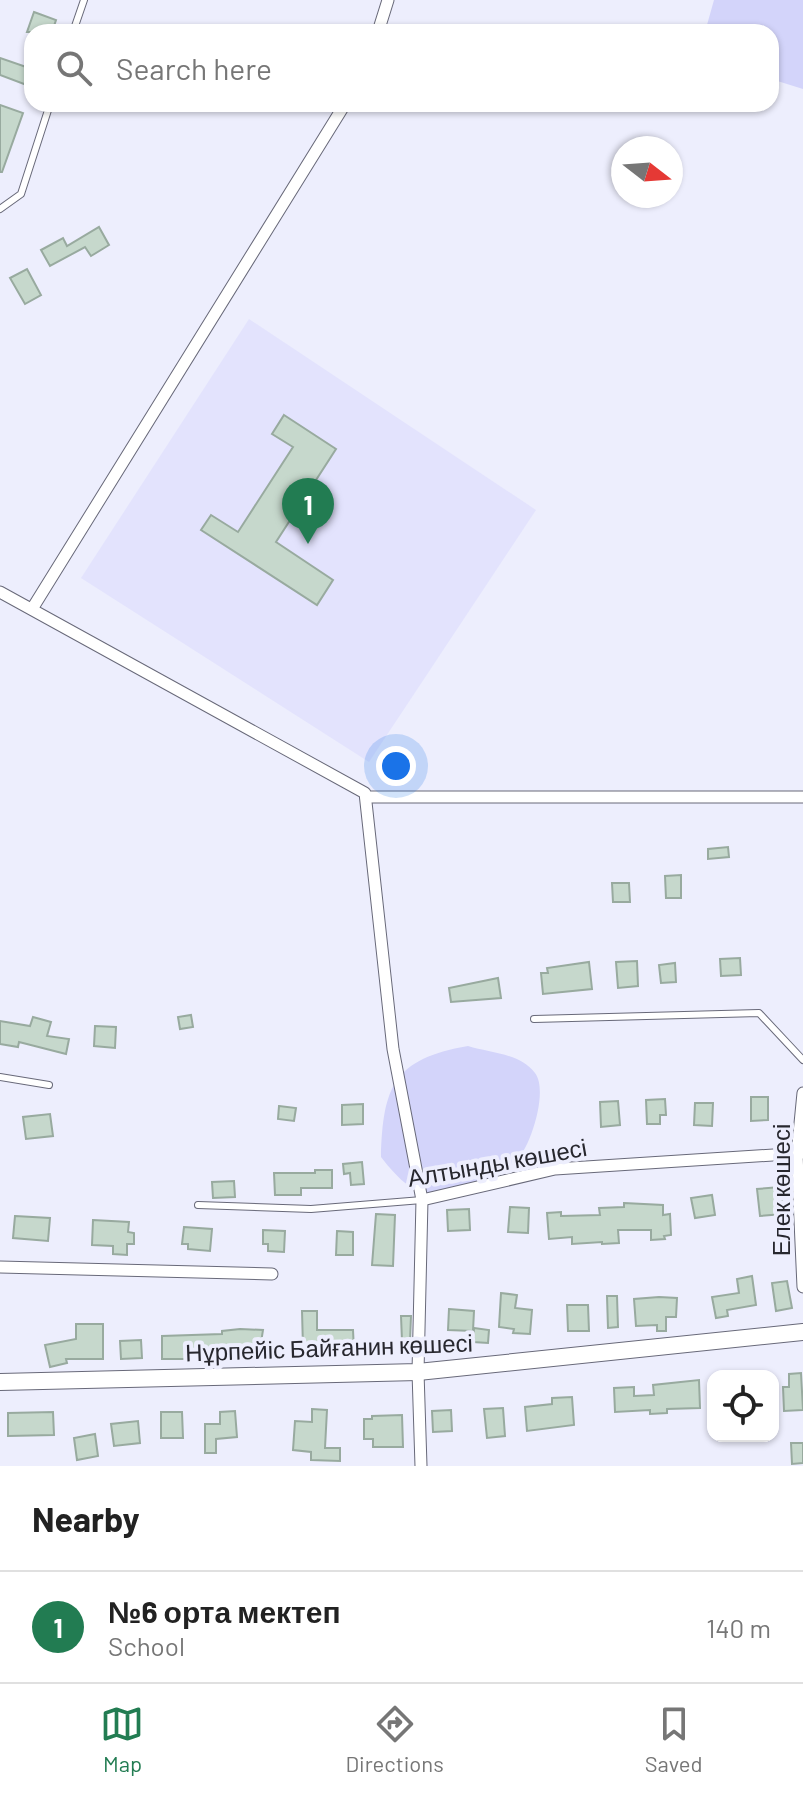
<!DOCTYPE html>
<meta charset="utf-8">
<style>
body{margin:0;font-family:Barlow,sans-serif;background:#f6f6f6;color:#222}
.controls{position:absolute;right:24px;bottom:24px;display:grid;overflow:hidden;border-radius:16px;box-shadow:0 2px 6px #0004}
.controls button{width:72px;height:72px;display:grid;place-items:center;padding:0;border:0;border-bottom:2px solid #e0e0e0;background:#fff;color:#222;font:40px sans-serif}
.compass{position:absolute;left:611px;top:136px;width:72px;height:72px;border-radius:50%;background:#fff;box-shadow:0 2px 6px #0004;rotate:107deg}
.you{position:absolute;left:396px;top:766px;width:28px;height:28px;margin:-20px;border:6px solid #fff;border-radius:50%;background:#1a73e8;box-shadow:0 0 0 12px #1a73e833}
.badge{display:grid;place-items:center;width:52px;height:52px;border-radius:50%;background:#227c52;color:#fff;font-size:26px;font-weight:700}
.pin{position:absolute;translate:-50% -66px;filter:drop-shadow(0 2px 4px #0008)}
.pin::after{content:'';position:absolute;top:42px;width:28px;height:24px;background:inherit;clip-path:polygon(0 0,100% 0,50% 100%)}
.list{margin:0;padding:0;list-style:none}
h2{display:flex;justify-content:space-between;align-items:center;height:104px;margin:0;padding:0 32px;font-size:34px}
h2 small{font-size:26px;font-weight:400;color:#767676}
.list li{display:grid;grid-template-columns:52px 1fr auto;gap:24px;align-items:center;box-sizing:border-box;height:112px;padding:0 32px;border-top:2px solid #e0e0e0}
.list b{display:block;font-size:30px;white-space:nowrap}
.list p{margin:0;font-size:26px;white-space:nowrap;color:#767676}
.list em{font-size:26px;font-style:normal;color:#767676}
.icon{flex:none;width:44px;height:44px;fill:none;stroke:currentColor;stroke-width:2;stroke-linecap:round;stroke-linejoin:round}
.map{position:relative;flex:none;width:803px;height:1466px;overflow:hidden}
.search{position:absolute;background:#fff;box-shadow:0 2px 6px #0004;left:24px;right:24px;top:24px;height:88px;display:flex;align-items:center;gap:20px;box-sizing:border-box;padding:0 28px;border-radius:24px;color:#767676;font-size:30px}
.sheet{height:216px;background:#fff}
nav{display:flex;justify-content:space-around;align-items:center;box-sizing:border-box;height:112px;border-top:2px solid #e0e0e0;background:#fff;font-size:22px;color:#767676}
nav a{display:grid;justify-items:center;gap:4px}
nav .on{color:#227c52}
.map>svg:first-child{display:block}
</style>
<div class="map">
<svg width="803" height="1466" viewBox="0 0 803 1466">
<rect width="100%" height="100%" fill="#edeefd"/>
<path fill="#e3e3fd" d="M249,319L536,510L369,762L81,578Z"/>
<g fill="#d3d4fa">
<path d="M714,0H803V89L771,79V32H705Z"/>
<path d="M468,1046C490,1053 520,1053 535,1073C549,1091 530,1150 514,1164C501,1176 447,1194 428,1193C410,1193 391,1170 381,1157C383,1086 394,1059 468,1046Z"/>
</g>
<g fill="#c6d8cc" stroke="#98aa9f" stroke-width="2">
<path d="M34,12L56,20L52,32H27Z"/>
<path d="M0,58L32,69V87L0,75Z"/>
<path d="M0,105L23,113L2,172H0Z"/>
<path d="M99,227L109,245L91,256L85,247L50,266L41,250L63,238L67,246Z"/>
<path d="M27,269L41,295L25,304L10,278Z"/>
<path d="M284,415L336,449L276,542L333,580L317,605L201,530L211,515L238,532L293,447L272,434Z"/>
<path d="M728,847L729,857L708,859V849Z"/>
<path d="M681,875V898H666L665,876Z"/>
<path d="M612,883H629L630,902H613Z"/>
<path d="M740,958L741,975L721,976L720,959Z"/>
<path d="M637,961L638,986L618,988L616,962Z"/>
<path d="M589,962L592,989L543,994L541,973H548L547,968Z"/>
<path d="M675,963L676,982L661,983L659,965Z"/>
<path d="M498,978L501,998L451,1002L449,988Z"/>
<path d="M191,1015L193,1027L180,1029L178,1017Z"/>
<path d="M33,1017L51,1022L47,1036L69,1039L66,1054L19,1042L18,1047L0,1044V1021L30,1026Z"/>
<path d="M95,1026L116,1027L115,1048L94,1046Z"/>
<path d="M751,1097H768V1120L751,1121Z"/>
<path d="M665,1099L666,1115H660V1124H647L646,1100Z"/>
<path d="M618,1101L620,1125L601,1127L600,1102Z"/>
<path d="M695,1103H713L712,1126L694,1125Z"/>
<path d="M363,1104V1124L342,1125V1105Z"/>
<path d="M279,1106L296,1108L294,1121L278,1119Z"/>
<path d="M50,1114L53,1136L26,1139L23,1117Z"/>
<path d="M362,1162L364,1184L351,1185L350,1173L344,1174L343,1164Z"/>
<path d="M315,1170H332V1188H301V1195H275L274,1173H315Z"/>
<path d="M234,1181L235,1197L213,1198L212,1182Z"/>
<path d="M780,1187L783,1214L760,1216L757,1189Z"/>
<path d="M712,1195L715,1215L695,1218L691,1198Z"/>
<path d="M624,1203L663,1205V1215L670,1214L671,1235L664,1236L665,1239L651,1240V1230H618L619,1243L602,1244V1242L572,1244V1237L549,1239L547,1213L561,1212V1216L600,1215L599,1208L624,1207Z"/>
<path d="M510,1207L529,1208L528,1233L508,1232Z"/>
<path d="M469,1209L470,1230L448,1231L447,1210Z"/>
<path d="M376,1214L395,1215L393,1266L372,1265Z"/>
<path d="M15,1216L50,1218L48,1241L13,1238Z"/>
<path d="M93,1220L129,1222L128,1232L134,1233V1244H127V1255L113,1254V1246L92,1245Z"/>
<path d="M184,1227L212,1229L210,1251L188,1249V1244H182Z"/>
<path d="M263,1230L285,1231L284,1252L268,1251V1244H263Z"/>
<path d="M337,1231L353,1232V1255H336Z"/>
<path d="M752,1276L756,1305L727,1310L728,1316L716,1318L712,1297L739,1293L737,1279Z"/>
<path d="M787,1281L792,1308L776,1311L772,1283Z"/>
<path d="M501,1293L517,1295L515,1308L532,1310L530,1334L513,1333L514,1329L499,1327Z"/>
<path d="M607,1296H617L618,1327L608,1328Z"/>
<path d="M659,1297L677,1298L676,1317H666V1331H657V1325L636,1326L634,1299Z"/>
<path d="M567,1305H588L589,1331H568Z"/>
<path d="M449,1309L474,1311L473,1331L448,1330Z"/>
<path d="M302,1311H317V1330H353L354,1351H327L326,1346L303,1347Z"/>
<path d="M401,1316H411L410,1341H402Z"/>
<path d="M76,1324H103V1359H66L67,1363L50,1367L45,1345L76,1339Z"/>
<path d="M474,1328L489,1330L488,1343L473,1342Z"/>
<path d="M240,1329L263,1330L259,1355H245V1350L215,1356L185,1355L186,1359H162V1336L222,1334V1331Z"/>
<path d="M141,1340L142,1358L121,1359L120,1341Z"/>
<path d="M801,1373L803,1410L784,1411L783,1387H789V1374Z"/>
<path d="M699,1380L700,1408L667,1409V1413L650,1414V1410L615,1412L614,1388L634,1387V1396L654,1395L653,1385Z"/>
<path d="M572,1397L574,1425L527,1431L525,1407L552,1404V1398Z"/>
<path d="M503,1408L505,1436L487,1438L484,1409Z"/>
<path d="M312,1409L327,1410L325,1448H340V1461L311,1460V1452L293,1450L295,1421L312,1422Z"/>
<path d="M451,1410L452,1431L433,1432L432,1411Z"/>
<path d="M235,1411L237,1437L216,1439V1453H205V1424H220V1412Z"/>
<path d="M53,1412L54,1435L8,1436V1413Z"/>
<path d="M161,1412H182L183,1438H161Z"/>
<path d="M402,1415L403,1447H373V1439H364V1419H372V1416Z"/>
<path d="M138,1421L140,1443L114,1446L111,1424Z"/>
<path d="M95,1434L98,1456L77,1460L74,1438Z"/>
<path d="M791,1443H803V1463L792,1464Z"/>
</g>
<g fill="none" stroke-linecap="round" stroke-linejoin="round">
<g stroke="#686979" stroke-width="8">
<g id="lane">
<path d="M73,32L84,0"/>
<path d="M0,209L21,194L50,104"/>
<path d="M534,1019L759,1013L803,1060"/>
<path d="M0,1077L49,1085"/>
<path d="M198,1205L311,1209L422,1200"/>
</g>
</g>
<g stroke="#686979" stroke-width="13">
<g id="street">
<path d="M378,32L388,0"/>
<path d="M0,592L365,793L393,1049L422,1200L418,1372L421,1466"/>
<path d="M32,609L345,104"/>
<path d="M366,797H803"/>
<path d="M803,1093L797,1154L803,1287"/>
<path d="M422,1200L555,1169L803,1153"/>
<path d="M0,1267L272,1274"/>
</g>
</g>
<g stroke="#686979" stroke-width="18">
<path id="secondary" d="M0,1382L418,1372L803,1332"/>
</g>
<use href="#lane" stroke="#fff" stroke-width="6"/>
<use href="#street" stroke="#fff" stroke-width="11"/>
<use href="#secondary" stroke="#fff" stroke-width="16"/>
</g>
<g text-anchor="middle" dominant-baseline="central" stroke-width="8" stroke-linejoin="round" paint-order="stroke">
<g font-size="24" fill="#27272e" stroke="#edeefd">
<text transform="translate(497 1162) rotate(-10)">Алтынды көшесі</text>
<text transform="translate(780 1190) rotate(-90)">Елек көшесі</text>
<text transform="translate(329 1347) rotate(-2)">Нұрпейіс Байғанин көшесі</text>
</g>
</g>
</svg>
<div class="controls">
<button><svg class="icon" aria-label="locate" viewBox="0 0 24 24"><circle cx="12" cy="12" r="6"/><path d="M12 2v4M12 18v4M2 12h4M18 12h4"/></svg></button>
</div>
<svg class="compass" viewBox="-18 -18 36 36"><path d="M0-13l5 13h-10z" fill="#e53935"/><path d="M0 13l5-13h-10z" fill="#767676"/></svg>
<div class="you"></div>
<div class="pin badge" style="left:308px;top:544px">1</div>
<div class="search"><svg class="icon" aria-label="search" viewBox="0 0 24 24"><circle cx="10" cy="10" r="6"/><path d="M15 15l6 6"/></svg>Search here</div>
</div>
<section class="sheet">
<h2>Nearby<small></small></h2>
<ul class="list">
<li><span class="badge">1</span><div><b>№6 орта мектеп</b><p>School</p></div><em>140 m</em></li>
</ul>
</section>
<nav>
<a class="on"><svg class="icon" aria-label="map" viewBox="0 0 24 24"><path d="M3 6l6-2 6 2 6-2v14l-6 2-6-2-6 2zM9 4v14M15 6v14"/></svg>Map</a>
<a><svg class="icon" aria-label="directions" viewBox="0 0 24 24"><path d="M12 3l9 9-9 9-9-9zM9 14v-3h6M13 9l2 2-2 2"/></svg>Directions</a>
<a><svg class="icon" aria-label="saved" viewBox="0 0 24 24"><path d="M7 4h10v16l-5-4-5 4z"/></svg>Saved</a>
</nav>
